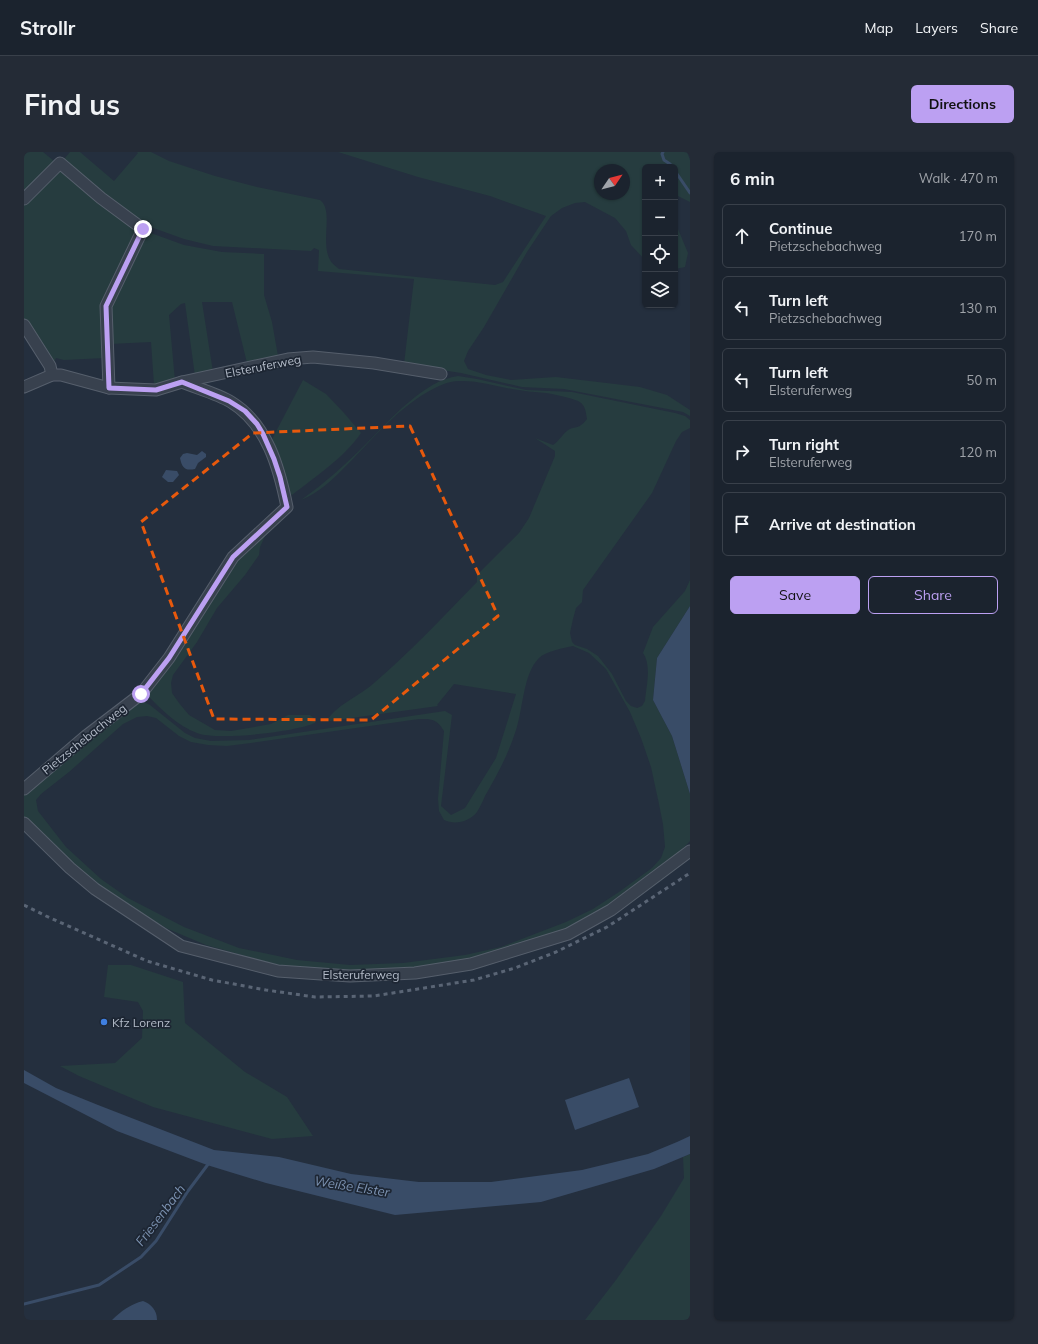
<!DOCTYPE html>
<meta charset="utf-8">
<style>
body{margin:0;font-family:Mulish,sans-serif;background:#242b36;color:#f1f3f6}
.controls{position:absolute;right:12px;top:12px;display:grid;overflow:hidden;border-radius:6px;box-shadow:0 1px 3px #0004}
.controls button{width:36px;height:36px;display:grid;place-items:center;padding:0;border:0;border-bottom:1px solid #39404a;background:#1b232e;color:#f1f3f6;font:20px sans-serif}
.compass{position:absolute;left:570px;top:12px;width:36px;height:36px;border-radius:50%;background:#1b232e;box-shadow:0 1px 3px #0004;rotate:55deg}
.stop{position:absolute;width:12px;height:12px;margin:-9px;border:3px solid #bca0f2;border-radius:50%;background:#fff}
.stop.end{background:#bca0f2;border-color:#fff;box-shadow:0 1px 4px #0008}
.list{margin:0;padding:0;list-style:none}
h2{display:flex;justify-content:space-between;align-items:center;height:52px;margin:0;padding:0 16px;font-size:17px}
h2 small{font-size:13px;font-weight:400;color:#a0a4aa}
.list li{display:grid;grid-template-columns:26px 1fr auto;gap:12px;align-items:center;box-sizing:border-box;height:64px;margin:0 8px 8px;padding:0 8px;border:1px solid #39404a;border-radius:6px}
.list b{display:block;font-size:15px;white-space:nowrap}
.list p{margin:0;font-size:13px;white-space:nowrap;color:#a0a4aa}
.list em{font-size:13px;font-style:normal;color:#a0a4aa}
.actions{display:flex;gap:8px;padding:12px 16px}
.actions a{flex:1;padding:9px 0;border:1px solid #bca0f2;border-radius:6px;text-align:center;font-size:14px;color:#bca0f2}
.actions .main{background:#bca0f2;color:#111}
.icon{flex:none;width:22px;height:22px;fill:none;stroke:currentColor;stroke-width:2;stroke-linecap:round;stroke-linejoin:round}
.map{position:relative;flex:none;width:666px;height:1168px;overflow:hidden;border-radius:6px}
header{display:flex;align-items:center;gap:24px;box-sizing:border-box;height:56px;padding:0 20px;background:#1b232e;border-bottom:1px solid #39404a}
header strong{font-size:19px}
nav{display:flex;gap:22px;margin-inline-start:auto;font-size:14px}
.intro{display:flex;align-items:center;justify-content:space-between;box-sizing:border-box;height:96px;padding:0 24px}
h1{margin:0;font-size:28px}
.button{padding:10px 18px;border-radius:6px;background:#bca0f2;color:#111;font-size:14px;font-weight:700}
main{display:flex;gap:24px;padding:0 24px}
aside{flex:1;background:#1b232e;border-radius:6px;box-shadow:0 1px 3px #0004}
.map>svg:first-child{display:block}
</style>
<header>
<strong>Strollr</strong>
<nav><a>Map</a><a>Layers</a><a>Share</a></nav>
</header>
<div class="intro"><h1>Find us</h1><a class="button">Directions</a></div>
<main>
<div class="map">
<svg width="666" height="1168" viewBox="0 0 666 1168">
<rect width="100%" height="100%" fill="#242f3e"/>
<g fill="#263c3f" fill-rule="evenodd">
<path d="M0,0H19L30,9V14L0,45Z"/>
<path d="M46,0H56L90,29L114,1L113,0H127L145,9L191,24L233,35L296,48C310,58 296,90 306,108C308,112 312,114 315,117L471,133L479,130L522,64L466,44L394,25L314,0H663L666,8V50L654,44L651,47V15H621V108L607,93L602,79L591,66L561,50L551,51L538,56L527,64L503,100L460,175L444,199L440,209L444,217L462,223L487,228L532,225L616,235L643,243L666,258V264L659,260L540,237L498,235L437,221L380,212L390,127L294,119L295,98L290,96L287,99L189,94L160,87L121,73L85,48L41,10V6ZM576,18H600V42H576Z"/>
<path d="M37,15L110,73L113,80L86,136L81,206L40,208L32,206L28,214L0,170V52Z"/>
<path d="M651,70L664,101L661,115L651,117Z"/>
<path d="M124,80L160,93L198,100L240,102V143L248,170L254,204L223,211L208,150H178L189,220L171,224L161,151L157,152L145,163L151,229L130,233L127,190L86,192L85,151L120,82Z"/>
<path d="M434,224L453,227L502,238L548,240L651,261L661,264L666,268V276L658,280L652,289L628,341L559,438L558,450L552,456L549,467L546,481L548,490L551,493L563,497L574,504L588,522L602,549L607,554L613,556L618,554L621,549C622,535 628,514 619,501L629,475L661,439L666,428V454L633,506L629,548L648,584L666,642V689L649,707L594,748L546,776L536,778L489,795L451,807L410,814L335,821L297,819L250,812L182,793L144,777L82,741L48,713L0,665V641L112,551L118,549L126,553L161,581L171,586L187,589L225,588L421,559L428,563L417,654L427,663L441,656L472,606L492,542L430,532L413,553L414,554L320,567L305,569L304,567C313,553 337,543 350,531C386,500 420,464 453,430V423L495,381L505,366L531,304V299L511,286L529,293C535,289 538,283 543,279C550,273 554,279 563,267C561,252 559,250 545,246C537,244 530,242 522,241C511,240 499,239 488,237C470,234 453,228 435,229C425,229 417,233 409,237C374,255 350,286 323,313C309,327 295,341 277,348C301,331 322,312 342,292C365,269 400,228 434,224ZM549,494L565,501L582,517L606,560L617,586L627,615L635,652L639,672L641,695L637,706L628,716L595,740L569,757L542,770L477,795L441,803L379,811L326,813L273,808L215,796L160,775L104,746L77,727L42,695L14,659L12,648L17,642L45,620L99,572L113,565L123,564L132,566L155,584L167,590L184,593L203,594L227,591L395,567C408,567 413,567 420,579L414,647L415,659L420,668C431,673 445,670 453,660C456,655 459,649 461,644C473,623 485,601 492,578C499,557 499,522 515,506C522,499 540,496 549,494Z"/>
<path d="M279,228L302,242L320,261L337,281C321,305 291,325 268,343L263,341L246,291Z"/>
<path d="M242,382L236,395L235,403L221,423L193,456L173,490L149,523L147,531L148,541L155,551L165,563L191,578L207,579L247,572L264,563H286L291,567V571C271,580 193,589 173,581C154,574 138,558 124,544L123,540L217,402Z"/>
<path d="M84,813H107L159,830L161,871L221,920L263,945L289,984L248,987L129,955L55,924L36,914L91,911L118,886L119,859L114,850L80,845Z"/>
<path d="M666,1002V1168H561L592,1128L637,1064L660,1026L659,1005Z"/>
</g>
<g fill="#394c67">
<path d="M178,299L182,302V305L174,311L171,317C161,319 158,316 156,306L159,302L163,301L173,303Z"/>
<path d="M142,318L153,319L155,323L149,330H144L138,325Z"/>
<path d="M666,454V642L648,584L629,548L633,506Z"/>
<path d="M0,918L32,936L74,953L190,998L255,1005L327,1022L395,1030H467L558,1018L624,1002L653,990L666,984V1002L630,1017L517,1050L371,1063L242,1031L183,1013L93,979L0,931Z"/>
<path d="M605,926L615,955L551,978L541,948Z"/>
<path d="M119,1149C127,1152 133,1158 133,1168H88C97,1159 107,1152 119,1149Z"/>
</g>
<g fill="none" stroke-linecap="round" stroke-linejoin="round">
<g stroke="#394c67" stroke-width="3">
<path d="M639,0L638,2L640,8L646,12L649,15"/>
<path d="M651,19L666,41"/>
<path d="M0,1152L75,1133L117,1105L132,1089L164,1039L185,1011"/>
</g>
<g stroke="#565f6c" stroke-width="13">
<g id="minor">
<path d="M0,47L36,11L77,46L119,77L82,154L85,236"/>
<path d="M0,173L26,214L28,223"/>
<path d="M0,235L28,223H37L85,236L132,238L158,230L264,207L289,205L350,211L417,222"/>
<path d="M0,637L62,584L117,542L145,506L209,405L263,355C255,315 243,272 207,250C194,242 172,236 158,230"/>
<path d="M0,671L46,716L71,737L157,794L254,819L326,824L391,821L447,812L544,782L587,758L666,699"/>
</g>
</g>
<use href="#minor" stroke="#38414e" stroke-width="11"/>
<path stroke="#5a6575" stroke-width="3" stroke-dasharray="4 4" stroke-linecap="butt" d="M0,753L22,764L123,809L188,828L242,838L291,845L350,844L450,828L491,816L532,800L583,775L666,721"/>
</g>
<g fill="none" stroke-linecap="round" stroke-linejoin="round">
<path stroke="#bca0f2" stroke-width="5" d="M117,542L145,506L209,405L263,355L256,325L250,307L239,282L233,272L221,259L205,249L158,230L132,238L85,236L82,154L119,77"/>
</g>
<path fill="none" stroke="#e8590c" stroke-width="3" stroke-dasharray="8 5" stroke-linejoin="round" d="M386,274L474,464L347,568L190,567L117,370L229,281Z"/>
<circle fill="#3f7fe0" stroke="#1d2633" stroke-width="1.5" cx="80" cy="870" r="4"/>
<g text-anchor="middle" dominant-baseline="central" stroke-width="3.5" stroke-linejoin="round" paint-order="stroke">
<g font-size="12" fill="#b4bcc9" stroke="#1d2633">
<text transform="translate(239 214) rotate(-11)">Elsteruferweg</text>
<text transform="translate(60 587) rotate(-39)">Pietzschebachweg</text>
<text x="337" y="822">Elsteruferweg</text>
</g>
<g font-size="12" fill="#b4bcc9" stroke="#1d2633" text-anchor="start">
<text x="88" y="870">Kfz Lorenz</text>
</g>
<g font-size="13" font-style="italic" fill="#7c92b1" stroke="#1d2633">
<text transform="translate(328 1034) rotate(9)">Weiße Elster</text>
<text transform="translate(136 1063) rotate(-53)">Friesenbach</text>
</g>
</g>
</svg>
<div class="controls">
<button>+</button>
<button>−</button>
<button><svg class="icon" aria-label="locate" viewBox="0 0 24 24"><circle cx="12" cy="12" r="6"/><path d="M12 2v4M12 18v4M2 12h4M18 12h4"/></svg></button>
<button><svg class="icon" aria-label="layers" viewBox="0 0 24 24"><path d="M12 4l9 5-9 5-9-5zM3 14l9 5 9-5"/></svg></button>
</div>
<svg class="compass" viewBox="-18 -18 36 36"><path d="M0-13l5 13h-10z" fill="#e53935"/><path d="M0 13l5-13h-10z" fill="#a0a4aa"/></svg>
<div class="stop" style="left:117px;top:542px"></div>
<div class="stop end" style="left:119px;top:77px"></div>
</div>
<aside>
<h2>6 min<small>Walk · 470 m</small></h2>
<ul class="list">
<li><svg class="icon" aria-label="ahead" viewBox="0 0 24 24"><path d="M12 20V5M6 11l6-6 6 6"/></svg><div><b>Continue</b><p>Pietzschebachweg</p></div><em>170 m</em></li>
<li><svg class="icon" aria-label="left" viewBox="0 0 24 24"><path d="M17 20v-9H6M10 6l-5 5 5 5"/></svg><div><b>Turn left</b><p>Pietzschebachweg</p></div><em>130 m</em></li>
<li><svg class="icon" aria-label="left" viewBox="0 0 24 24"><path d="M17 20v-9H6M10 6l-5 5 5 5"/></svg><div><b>Turn left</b><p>Elsteruferweg</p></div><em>50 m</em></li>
<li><svg class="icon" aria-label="right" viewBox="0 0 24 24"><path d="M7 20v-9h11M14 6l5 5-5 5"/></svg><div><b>Turn right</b><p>Elsteruferweg</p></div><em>120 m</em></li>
<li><svg class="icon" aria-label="arrive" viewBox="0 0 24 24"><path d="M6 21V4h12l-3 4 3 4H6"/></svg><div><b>Arrive at destination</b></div></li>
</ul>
<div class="actions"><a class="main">Save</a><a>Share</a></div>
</aside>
</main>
